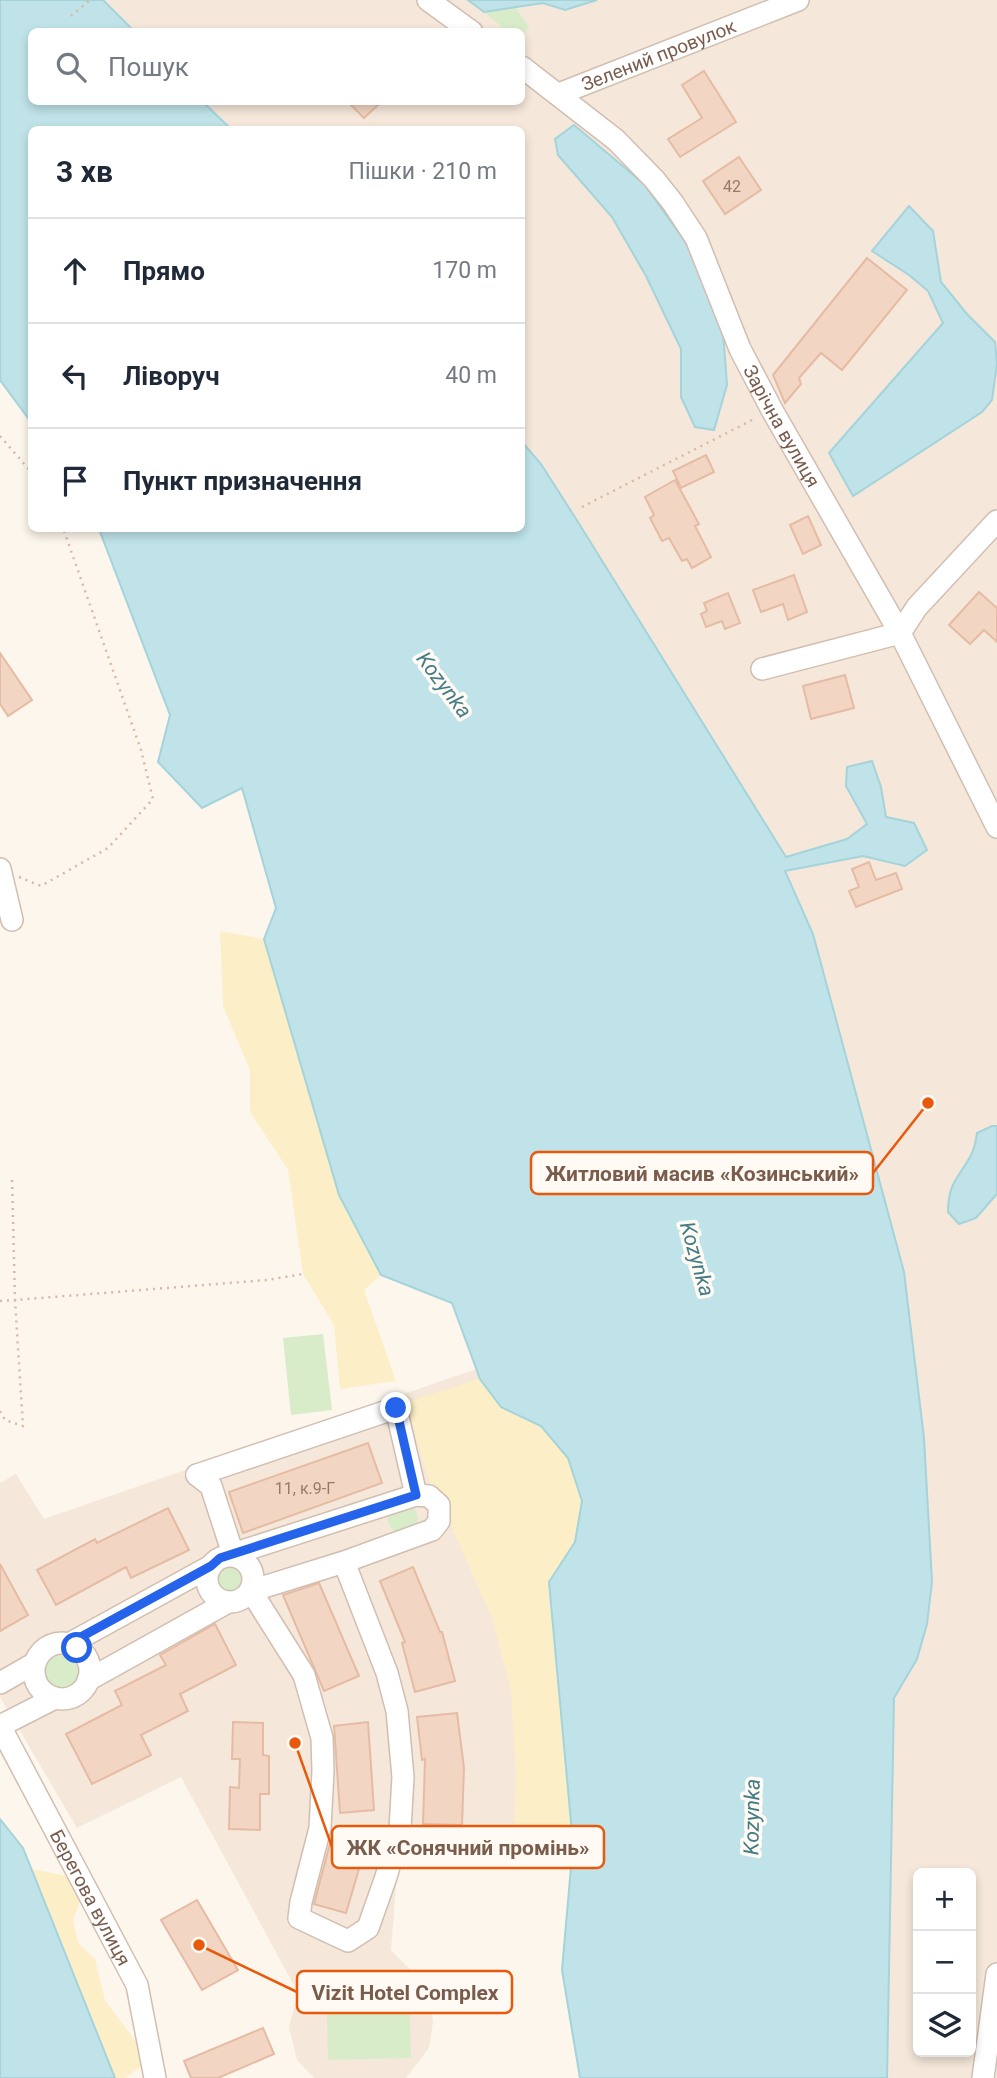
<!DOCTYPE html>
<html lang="uk">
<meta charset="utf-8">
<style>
body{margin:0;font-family:Roboto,sans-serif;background:#f2f2f3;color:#1f2937}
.controls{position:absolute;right:21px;bottom:21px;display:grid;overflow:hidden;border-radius:10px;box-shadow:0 4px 10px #0003}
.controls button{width:63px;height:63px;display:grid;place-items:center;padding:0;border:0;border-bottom:2px solid #e0e1e3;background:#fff;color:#1f2937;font:35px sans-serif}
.stop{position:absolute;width:21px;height:21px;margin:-16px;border:5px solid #2563eb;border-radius:50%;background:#fff}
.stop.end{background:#2563eb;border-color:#fff;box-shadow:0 2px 7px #0008}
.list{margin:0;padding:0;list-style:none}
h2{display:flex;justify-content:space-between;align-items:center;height:91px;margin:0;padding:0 28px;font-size:30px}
h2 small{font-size:23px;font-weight:400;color:#747a83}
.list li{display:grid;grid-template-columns:46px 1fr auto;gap:21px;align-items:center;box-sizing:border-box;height:105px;padding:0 28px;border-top:2px solid #e0e1e3}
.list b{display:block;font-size:26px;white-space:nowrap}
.list em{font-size:23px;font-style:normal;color:#747a83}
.icon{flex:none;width:38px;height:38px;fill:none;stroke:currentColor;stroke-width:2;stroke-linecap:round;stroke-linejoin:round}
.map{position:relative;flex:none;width:997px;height:2078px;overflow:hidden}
.search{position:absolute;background:#fff;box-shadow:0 4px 10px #0003;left:28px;top:28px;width:497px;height:77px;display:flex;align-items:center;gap:18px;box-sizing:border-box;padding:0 24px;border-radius:10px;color:#747a83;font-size:26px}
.panel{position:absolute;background:#fff;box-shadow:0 4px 10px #0003;left:28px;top:126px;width:497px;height:406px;border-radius:10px}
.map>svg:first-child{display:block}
</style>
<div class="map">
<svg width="997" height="2078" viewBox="0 0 997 2078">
<rect width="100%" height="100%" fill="#fdf6ec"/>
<g fill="#f5e8da" fill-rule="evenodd">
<path d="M103,0H997V2078H854L813,934L784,871L786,857L578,522L541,464L522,442V130L231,129L203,102H522V32L134,31ZM918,1873H971V2052H918Z"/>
<path d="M476,1369L480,1379L573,1844L398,1859L391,1950L428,1988L433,2022L429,2048L406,2078H314L297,2060L289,2027L298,1993L181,1777L77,1828L0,1697V1483L16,1474L44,1519Z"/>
</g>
<g fill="#d8ecc9">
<path d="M515,7L530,28L522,33V32L507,31L484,12Z"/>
<path d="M323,1334L332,1410L291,1415L283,1338Z"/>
<path d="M411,1505C418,1511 420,1519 415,1528L397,1533C389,1528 386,1522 389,1512Z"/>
<circle cx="230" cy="1578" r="16"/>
<circle cx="63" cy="1673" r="18"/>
<path d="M409,1975L411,2058L328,2060L326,1976Z"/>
</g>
<g fill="#fcefc7">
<path d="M220,931L264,939L339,1195L381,1275L364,1290L396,1381L340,1389L334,1325L303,1274L288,1170L250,1112V1070L223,1006Z"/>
<path d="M480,1379L501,1407L541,1426L568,1458L582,1501L575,1542L549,1582L573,1844H514L516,1773L511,1690L492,1618L450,1523C451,1503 449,1494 430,1484L406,1402Z"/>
<path d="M31,1869L68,1876L82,1896L73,1920L78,1943L95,1959L105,2000L136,2042L142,2066L125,2078H115Z"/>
</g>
<g fill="#bfe3e8" stroke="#a5d3da" stroke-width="2">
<path d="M0,0H103L134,31L32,32V102H203L231,129L32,130L31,422L0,380Z"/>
<path d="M468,0H597L565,10L543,3L484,12Z"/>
<path d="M574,125L644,184L684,240L721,306L727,385L714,430L695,427L681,397V349L646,276L612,217L558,155L555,139Z"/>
<path d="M909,206L933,231L941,282L967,314L995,342L997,364L992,400L982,412L853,496L829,453L943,323L928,291L909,275L872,251Z"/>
<path d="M522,442L541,464L578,522L786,857L847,839L867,824L846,786L847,767L872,761L881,787L886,817L914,823L927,850L905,866L863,856L785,871L813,934L904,1272L924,1438L932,1582L927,1624L917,1659L894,1698L887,2078H580L562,1970L573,1844L549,1582L575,1542L582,1501L568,1458L541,1426L501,1407L480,1379L452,1303L381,1275L339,1195L264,939L276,908L242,788L202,808L158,762L170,715L99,529L522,528Z"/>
<path d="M992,1126H997V1194L976,1218L959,1224L948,1212C948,1182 959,1178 971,1155C975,1148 976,1140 977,1133Z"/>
<path d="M0,1819L23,1848L115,2078H0Z"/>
</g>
<g fill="#f3d5c3" stroke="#e6bba3" stroke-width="2">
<path d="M704,71L736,122L680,157L668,139L702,118L682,85Z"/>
<path d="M348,102H381L364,118Z"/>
<path d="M739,157L761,190L725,214L703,181Z"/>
<path d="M867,258L907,290L842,370L821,353L799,378L801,384L785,403L773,375Z"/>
<path d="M706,455L714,472L681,488L673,471Z"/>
<path d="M675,480L699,524L695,526L711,557L692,568L687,559L682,561L669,538L662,541L650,518L654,515L645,497Z"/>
<path d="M808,516L821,545L803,554L790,525Z"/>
<path d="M794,575L807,612L788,620L783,604L761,612L753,590Z"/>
<path d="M979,592L997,608V642L984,630L970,644L949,625Z"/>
<path d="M728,593L740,623L725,629L722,621L706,627L701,614L707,611L704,603Z"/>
<path d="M0,653L32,700L8,716L0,704Z"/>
<path d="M845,675L854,708L811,719L803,686Z"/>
<path d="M869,862L876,880L896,873L902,889L856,907L849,891L859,887L852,869Z"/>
<path d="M368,1443L382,1483L243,1533L229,1492Z"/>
<path d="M168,1508L189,1550L131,1578L126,1567L56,1605L37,1570L95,1539L97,1543Z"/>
<path d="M0,1564L28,1615L0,1631Z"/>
<path d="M413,1567L440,1632H442L455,1681L415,1692L402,1643L405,1642L380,1581Z"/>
<path d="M319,1583L359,1676L324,1691L283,1595Z"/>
<path d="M215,1624L236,1665L180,1694L188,1711L141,1735L151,1755L92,1784L66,1734L122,1705L115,1691L166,1665L160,1655Z"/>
<path d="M457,1713L464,1768L462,1825L423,1824L425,1759L422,1760L417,1717Z"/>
<path d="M233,1722L263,1723V1755L269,1756V1794H260V1830L229,1829L230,1787L239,1788L240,1759H232Z"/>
<path d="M368,1722L374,1810L340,1813L334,1726Z"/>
<path d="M332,1836L366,1845L346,1913L314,1904Z"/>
<path d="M197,1900L238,1970L202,1990L161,1920Z"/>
<path d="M263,2028L274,2054L218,2078H191L184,2061Z"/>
</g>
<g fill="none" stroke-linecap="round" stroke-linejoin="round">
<g stroke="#d1beb0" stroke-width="24">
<g id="minor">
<path d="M428,0L472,32"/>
<path id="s1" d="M522,67L616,140L654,179L673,203L696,238L740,349L772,410L900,633L997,827"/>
<path id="s2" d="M559,94L798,0"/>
<path d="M762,669L900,633L917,607L997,521"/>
<path d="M0,869L12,920"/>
<path d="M197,1475L211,1486L233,1554L416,1495L429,1496L439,1505V1521L432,1530L344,1562L387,1673L397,1711L403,1777L400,1829L386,1877L368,1928L348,1941L299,1918L301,1902L320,1828L323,1771L322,1738L304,1675L251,1591L344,1562"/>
<path d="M197,1475L396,1408L416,1495"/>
<circle cx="230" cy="1579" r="23"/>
<circle cx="62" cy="1671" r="28"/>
<path d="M69,1644L211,1566"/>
<path d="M88,1680L228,1602"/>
<path d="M0,1683L35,1663"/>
<path id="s3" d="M0,1726L137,1985L155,2078"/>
<path d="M0,1726L55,1698"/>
<path d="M983,2078L997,1974"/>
</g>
</g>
<g stroke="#d9b8a5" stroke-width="2.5" stroke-dasharray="2 5" stroke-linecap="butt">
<path d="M71,16L90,0"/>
<path d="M0,436L32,473"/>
<path d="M582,507L756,418"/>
<path d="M19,877L41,886L108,848L153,799L141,750L63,528"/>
<path d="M0,1301L15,1300L12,1178"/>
<path d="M0,1411L5,1420L23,1426L15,1300L267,1280L303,1274"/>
</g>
<use href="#minor" stroke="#fff" stroke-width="21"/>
</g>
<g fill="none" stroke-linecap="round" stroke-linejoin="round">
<path stroke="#2563eb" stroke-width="9" d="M77,1648L68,1644L211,1566L220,1558L416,1495L396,1408"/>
</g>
<g text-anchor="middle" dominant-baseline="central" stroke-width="7" stroke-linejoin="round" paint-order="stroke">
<g font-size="16" fill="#987a6a">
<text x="732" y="186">42</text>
<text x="305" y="1488">11, к.9-Г</text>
</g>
<g font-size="19" fill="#7a5c4d" stroke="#fffaf3">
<text stroke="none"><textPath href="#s2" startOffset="107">Зелений провулок</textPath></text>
<text stroke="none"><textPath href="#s1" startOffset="453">Зарічна вулиця</textPath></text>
<text stroke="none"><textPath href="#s3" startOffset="194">Берегова вулиця</textPath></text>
</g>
<g font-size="21" font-style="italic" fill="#437c86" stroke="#fffaf3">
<text transform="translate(444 685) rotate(53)">Kozynka</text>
<text transform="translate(697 1259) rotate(74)">Kozynka</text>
<text transform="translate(752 1817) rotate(-89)">Kozynka</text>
</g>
</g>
<path fill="none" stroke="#e8590c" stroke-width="2.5" d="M928 1103L873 1173M295 1743L332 1847M199 1945L297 1992"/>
<g fill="#e8590c" stroke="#fffaf3" stroke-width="2.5">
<circle cx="928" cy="1103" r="7"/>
<circle cx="295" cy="1743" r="7"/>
<circle cx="199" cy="1945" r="7"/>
</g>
<g fill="#fffaf3" stroke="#e8590c" stroke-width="2.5">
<rect x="531" y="1152" width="342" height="42" rx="7"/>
<rect x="332" y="1826" width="272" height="42" rx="7"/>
<rect x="297" y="1971" width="215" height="42" rx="7"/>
</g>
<g font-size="21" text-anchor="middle" font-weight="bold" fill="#7a5c4d">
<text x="702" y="1181">Житловий масив «Козинський»</text>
<text x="468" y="1855">ЖК «Сонячний промінь»</text>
<text x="405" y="2000">Vizit Hotel Complex</text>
</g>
</svg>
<div class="controls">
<button>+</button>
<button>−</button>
<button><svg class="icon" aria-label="layers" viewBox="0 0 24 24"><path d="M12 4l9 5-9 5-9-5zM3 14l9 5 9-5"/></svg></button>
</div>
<div class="stop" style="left:77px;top:1648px"></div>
<div class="stop end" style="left:396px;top:1408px"></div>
<div class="search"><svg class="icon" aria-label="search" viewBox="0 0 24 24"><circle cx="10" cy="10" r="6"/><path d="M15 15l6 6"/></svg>Пошук</div>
<section class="panel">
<h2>3 хв<small>Пішки · 210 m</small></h2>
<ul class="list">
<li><svg class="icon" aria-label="ahead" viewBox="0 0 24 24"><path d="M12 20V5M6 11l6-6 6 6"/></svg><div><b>Прямо</b></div><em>170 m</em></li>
<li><svg class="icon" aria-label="left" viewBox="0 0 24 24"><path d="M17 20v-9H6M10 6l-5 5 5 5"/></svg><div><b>Ліворуч</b></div><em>40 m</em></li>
<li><svg class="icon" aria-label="arrive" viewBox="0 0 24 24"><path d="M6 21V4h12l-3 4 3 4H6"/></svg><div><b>Пункт призначення</b></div></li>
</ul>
</section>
</div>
